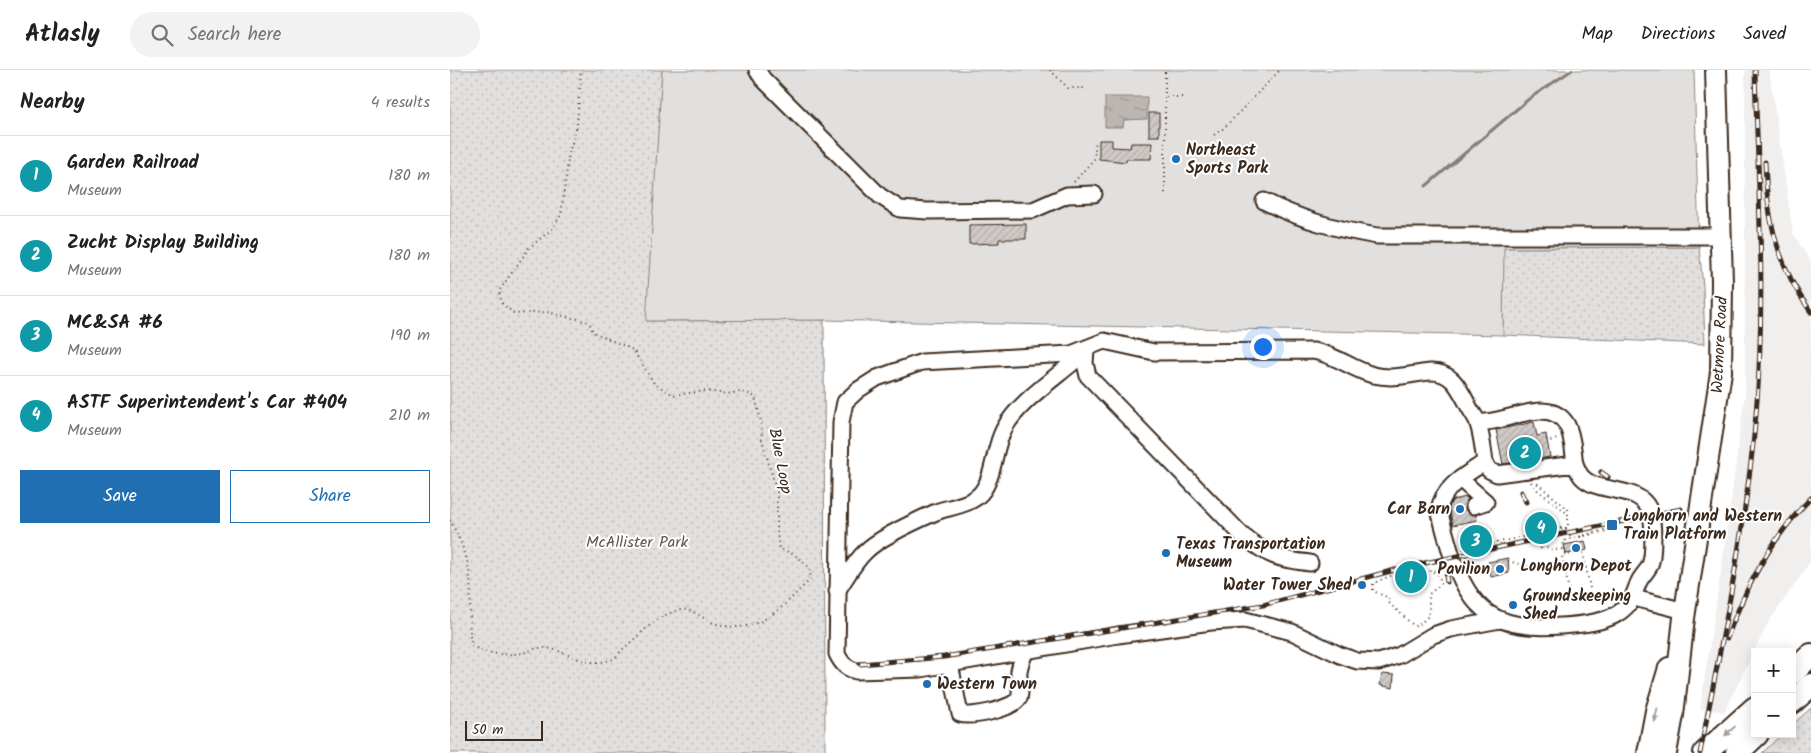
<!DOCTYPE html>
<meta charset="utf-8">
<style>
body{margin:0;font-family:Kalam,sans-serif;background:#f2f2f2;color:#202124}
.controls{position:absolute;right:15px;bottom:15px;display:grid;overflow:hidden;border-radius:0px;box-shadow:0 2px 12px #0003}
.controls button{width:45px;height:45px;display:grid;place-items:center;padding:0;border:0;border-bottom:1px solid #e0e0e0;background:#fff;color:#202124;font:25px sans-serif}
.scale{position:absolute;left:15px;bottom:12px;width:78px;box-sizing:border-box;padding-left:5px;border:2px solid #3b2a1e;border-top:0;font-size:14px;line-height:18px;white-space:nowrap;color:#3b2a1e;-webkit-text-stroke:4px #fff;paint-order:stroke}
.you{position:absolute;left:812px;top:276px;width:18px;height:18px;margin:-12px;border:4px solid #fff;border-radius:50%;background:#1a73e8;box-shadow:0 0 0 8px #1a73e833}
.badge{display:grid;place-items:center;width:32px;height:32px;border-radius:50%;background:#1f6fb2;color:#fff;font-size:16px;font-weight:700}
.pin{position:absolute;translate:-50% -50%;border:2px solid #fff;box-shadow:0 1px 5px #0006}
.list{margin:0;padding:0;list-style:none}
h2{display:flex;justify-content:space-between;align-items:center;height:65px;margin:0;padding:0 20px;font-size:21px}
h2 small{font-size:16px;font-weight:400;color:#757577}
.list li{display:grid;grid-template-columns:32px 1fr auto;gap:15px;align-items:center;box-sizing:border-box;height:80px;padding:0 20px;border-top:1px solid #e0e0e0}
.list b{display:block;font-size:19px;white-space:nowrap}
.list p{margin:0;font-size:16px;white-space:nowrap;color:#757577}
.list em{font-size:16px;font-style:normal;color:#757577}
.actions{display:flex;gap:10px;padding:15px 20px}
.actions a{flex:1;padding:11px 0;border:1px solid #1f6fb2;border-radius:0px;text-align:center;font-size:18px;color:#1f6fb2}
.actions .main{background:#1f6fb2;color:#fff}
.icon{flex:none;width:28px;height:28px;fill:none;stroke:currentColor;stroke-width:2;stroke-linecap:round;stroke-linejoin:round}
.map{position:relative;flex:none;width:1361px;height:683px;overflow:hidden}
header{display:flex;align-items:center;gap:30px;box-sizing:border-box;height:70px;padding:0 25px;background:#fff;border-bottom:1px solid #e0e0e0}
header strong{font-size:24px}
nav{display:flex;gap:28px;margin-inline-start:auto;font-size:18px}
.search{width:350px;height:45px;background:#f2f2f2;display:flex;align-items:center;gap:12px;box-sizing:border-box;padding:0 18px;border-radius:28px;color:#757577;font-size:19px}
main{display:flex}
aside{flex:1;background:#fff}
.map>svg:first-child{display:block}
</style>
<header>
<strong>Atlasly</strong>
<div class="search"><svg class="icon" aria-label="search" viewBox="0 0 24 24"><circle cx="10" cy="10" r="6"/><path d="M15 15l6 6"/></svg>Search here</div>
<nav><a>Map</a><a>Directions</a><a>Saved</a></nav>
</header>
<main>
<aside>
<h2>Nearby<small>4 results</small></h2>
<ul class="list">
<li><span class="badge" style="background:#0f9aa8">1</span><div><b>Garden Railroad</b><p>Museum</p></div><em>180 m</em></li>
<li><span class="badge" style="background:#0f9aa8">2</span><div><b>Zucht Display Building</b><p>Museum</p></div><em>180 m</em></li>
<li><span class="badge" style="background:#0f9aa8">3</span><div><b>MC&amp;SA #6</b><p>Museum</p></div><em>190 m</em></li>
<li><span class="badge" style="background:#0f9aa8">4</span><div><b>ASTF Superintendent's Car #404</b><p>Museum</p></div><em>210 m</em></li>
</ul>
<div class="actions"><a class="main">Save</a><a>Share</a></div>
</aside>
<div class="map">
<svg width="1361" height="683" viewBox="0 0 1361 683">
<defs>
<pattern id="grass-dots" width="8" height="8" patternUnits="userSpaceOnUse" patternTransform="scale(1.25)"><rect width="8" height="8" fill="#e2e0de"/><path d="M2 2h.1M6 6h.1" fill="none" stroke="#c3c0be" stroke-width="1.8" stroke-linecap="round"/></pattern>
<pattern id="water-ripples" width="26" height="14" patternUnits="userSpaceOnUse" patternTransform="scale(1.25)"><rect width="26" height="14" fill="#bcb6b3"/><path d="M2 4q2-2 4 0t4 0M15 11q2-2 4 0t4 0" fill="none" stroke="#9a9491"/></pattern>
<pattern id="building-hatch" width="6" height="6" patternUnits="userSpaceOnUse" patternTransform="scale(1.25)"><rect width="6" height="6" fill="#cfcac7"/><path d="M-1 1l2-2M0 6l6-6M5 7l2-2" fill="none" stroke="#b3aeaa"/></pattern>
</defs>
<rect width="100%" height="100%" fill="#fff"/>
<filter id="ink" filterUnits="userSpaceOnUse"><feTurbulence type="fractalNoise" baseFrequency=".02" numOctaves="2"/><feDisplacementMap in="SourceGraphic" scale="10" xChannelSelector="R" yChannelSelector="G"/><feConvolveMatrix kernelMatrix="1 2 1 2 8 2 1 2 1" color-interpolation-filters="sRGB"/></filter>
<g filter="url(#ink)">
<path fill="#f1efee" d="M1295,0H1319L1343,163L1361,192V491L1318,553L1274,642L1250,639L1276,468L1295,324Z"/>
<g fill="url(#grass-dots)" stroke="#8e857e">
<path d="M0,0H212L197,251L374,250L375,683H0Z"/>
<path d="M1249,177L1253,216L1255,274L1053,265V178Z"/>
<path d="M1361,638V683H1312L1332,664H1342V655Z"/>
</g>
<path fill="#e2e0de" stroke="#8e857e" d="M212,0H1244L1249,177L1054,178L1053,265L374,250L196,251Z"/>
<path fill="url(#water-ripples)" stroke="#887e77" d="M655,27H697V49L674,50L673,57H655Z"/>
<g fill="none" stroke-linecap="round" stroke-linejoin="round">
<path stroke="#887e77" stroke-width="3" d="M976,116L1080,28L1122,0"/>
</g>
<g fill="url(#building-hatch)" stroke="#3b2a1e">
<rect x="699" y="43" width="10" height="23"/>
<path d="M649,70H662V77L680,78L681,73H702L701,89H676V92L649,89Z"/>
<path d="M576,154V169H549V173L519,174V155Z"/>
<path d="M1084,352L1087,366L1096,364L1100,387L1053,394L1046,360Z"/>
<path d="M1016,427L1018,429L1015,434V439L1018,443L1026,445L1027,450L1003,455L999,439L1000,434L1003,430Z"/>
<path d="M1135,471L1137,480L1116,484L1114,475Z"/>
<path d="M1058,488L1059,503L1041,507L1038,492Z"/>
<path d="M932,604L944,605L943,618L930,615Z"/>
</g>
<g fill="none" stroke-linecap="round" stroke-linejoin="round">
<g stroke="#3b2a1e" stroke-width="19">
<g id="minor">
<path d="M307,0L313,9L430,126L450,139L477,141L583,140L617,125L644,124"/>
<path d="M814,131C851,150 886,159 927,166H1271"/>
<path d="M636,281L635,293L638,306L793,466C820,487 827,489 860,493"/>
<path d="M1028,352C1054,355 1099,324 1117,355C1123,366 1123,382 1125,394"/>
<path d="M1035,392C1033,379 1032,366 1028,354C1027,348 1022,343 1019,337C1010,320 1003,301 980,302C959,304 946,310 923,305C901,299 885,284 863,281L704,282L654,271L621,284L472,292L427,308L408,320L395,332L391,352L387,584C392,594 396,598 406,601L471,599L668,565L761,552L795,550L842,562L890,585L907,591L929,592L950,585L983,565L1001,559L1050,550"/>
<path d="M1035,392L1039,400L1047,404L1125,394C1127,398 1129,404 1132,407C1149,425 1187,414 1199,439C1204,449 1204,485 1200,495C1197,502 1190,507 1188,514C1182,528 1183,532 1170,542C1155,553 1130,555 1111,556C1046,561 1019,542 1000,480C996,466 992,453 989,439C994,415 1016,405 1035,392Z"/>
<path d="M1010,409L1036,432L1024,436"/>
<path d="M387,521C396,508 404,492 416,481C429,468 468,450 486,442C499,437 521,435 531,423C545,406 543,379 554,359C570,329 611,305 636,281"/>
<path d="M1184,528L1235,541"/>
<path d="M500,594L510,644C521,648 563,639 569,628C572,621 568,609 569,601C570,594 573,588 575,582"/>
</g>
</g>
<g stroke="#3b2a1e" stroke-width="24">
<g id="major">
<path d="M1198,683L1206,641L1219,598"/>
<path d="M1216,683L1223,645L1234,548L1271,302L1272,212L1266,0"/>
</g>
</g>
<g stroke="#3b2a1e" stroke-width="26">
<g id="highway">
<path d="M1342,603L1361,585"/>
<path d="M1342,632L1361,615"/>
<path d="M1255,683L1305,638"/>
<path d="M1287,683L1307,664"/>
</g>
</g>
<g stroke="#3b2a1e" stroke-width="2" stroke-dasharray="1 4" stroke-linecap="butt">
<path d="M600,0L618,18H635"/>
<path d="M716,27H733"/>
<path d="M764,65L774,58L830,0"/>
<path d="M624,112L644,89L646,70"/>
<path d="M715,123V0"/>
<path d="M1096,369L1099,371L1108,369"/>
<path d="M1081,412L1086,419L1118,444"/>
<path d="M0,450C9,467 19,489 20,509C22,531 18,553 21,576C38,584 53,586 72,583C78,582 84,578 90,578C112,576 131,599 160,590C165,589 170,582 174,578C191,564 208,544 230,540C243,537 253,550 264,553C310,568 332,536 361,509L359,497L345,485L329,478L327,464V422L312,370L311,351L305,327L297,323L290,322L277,324L257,321L223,325L204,313L183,280L143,262L139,252L97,242L65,244L52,234L49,221L79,178L102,159L111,145L119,83L127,55L131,0"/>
<path d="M1105,458H1118L1121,469"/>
<path d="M1130,467L1161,460"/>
<path d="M1041,471L1047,472"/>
<path d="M1029,473L1035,475"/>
<path d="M1013,479L1118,458V439L1084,411"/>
<path d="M1091,479V475L1103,480L1114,479"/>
<path d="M1058,491L1094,501L1115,499L1112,486L1116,485"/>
<path d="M1017,493L1023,491L1032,496L1039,495"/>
<path d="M1115,499L1119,522"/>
<path d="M983,502L989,505L991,514L979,524V545L968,556H964L938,532L939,528L923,521V514C936,506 955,501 970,500C982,500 978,504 992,497"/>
<path d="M1140,518L1133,482L1116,485L1113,471L1157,459"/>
</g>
<use href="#minor" stroke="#fff" stroke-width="15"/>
<use href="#major" stroke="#fff" stroke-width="20"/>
<use href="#highway" stroke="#fff" stroke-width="22"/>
<g stroke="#3b2a1e" stroke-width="5">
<g id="rail">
<path d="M1315,92C1317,150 1327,195 1361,242"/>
<path d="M1151,402L1158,407"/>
<path d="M1071,422L1076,432"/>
<path d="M996,506L997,512"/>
<path d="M1277,568C1296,516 1321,468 1361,428"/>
<path d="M410,594L494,587L813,535L956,497L1231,439"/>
<path d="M1250,683C1272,571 1296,458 1306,344C1316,229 1308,115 1305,0"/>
</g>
</g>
<use href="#rail" stroke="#fff" stroke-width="3" stroke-dasharray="9" stroke-linecap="butt"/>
</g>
<defs><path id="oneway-solid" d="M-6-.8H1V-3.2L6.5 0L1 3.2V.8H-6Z" transform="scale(1.25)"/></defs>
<g fill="#a79f9a">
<use href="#oneway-solid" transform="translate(1206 645) rotate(102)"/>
<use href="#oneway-solid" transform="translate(1280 661) rotate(138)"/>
</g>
</g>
<g fill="#1f6fb2" stroke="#fff" stroke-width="2">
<circle cx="726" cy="89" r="5"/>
<circle cx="1010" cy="439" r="5"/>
<rect x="1156" y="449" width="12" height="12" rx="2.5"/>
<circle cx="1126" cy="478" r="5"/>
<circle cx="716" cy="483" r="5"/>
<circle cx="1050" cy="499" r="5"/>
<circle cx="912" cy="515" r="5"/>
<circle cx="1063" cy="535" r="5"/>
<circle cx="477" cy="614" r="5"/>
</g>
<g text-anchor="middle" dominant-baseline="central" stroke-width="4" stroke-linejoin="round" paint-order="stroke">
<g font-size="16" font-weight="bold" fill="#3b2a1e" stroke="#fff" text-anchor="start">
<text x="736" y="80">Northeast<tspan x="736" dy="18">Sports Park</tspan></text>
<text x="1000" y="439" text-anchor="end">Car Barn</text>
<text x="1173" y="446">Longhorn and Western<tspan x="1173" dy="18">Train Platform</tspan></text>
<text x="726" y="474">Texas Transportation<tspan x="726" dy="18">Museum</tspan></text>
<text x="1126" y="496" text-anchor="middle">Longhorn Depot</text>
<text x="1040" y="499" text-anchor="end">Pavilion</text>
<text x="902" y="515" text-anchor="end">Water Tower Shed</text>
<text x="1073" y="526">Groundskeeping<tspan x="1073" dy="18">Shed</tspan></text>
<text x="487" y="614">Western Town</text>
</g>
<g font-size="16" fill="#3b2a1e" stroke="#fff">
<text transform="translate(1270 275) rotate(-87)">Wetmore Road</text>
<text transform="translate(330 391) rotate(79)">Blue Loop</text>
</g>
<g font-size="16" fill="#65584e" stroke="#fff">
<text x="187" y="472">McAllister Park</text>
</g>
</g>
</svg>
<div class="controls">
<button>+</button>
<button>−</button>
</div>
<div class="scale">50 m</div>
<div class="you"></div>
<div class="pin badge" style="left:961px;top:507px;background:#0f9aa8">1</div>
<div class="pin badge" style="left:1075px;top:383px;background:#0f9aa8">2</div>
<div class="pin badge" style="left:1026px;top:471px;background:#0f9aa8">3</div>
<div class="pin badge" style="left:1091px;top:458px;background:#0f9aa8">4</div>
</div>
</main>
